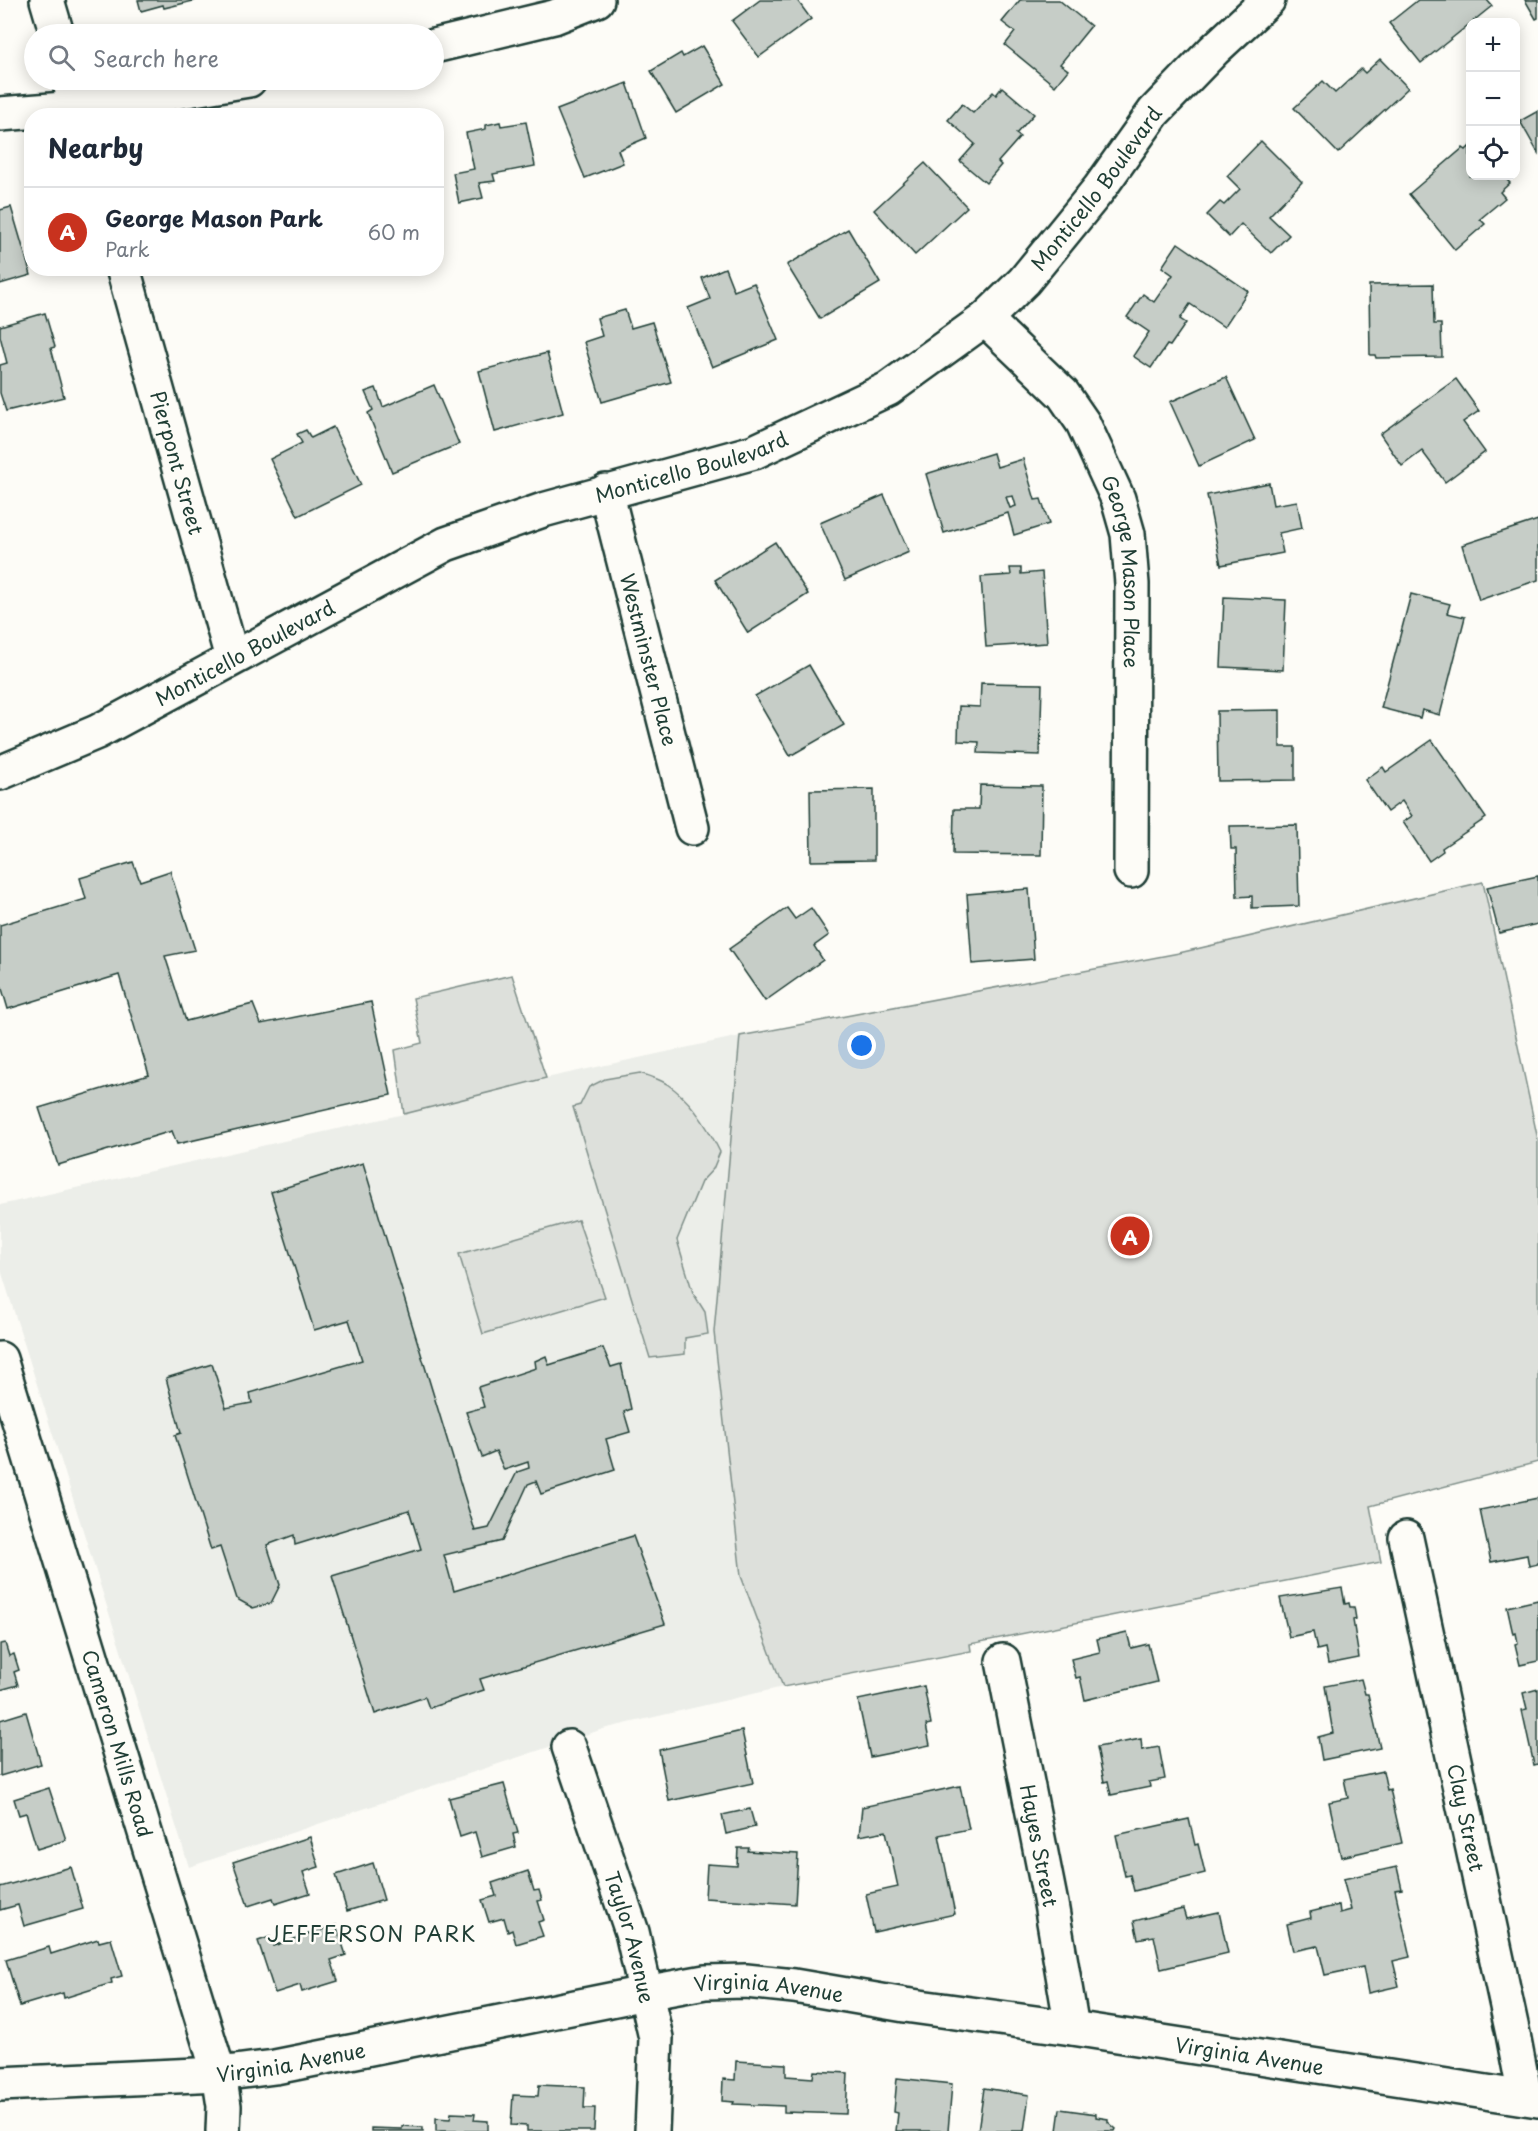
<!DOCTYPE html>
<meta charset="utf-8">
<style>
body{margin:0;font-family:"Playpen Sans",sans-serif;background:#f2f2f3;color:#1f2937}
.controls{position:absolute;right:18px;top:18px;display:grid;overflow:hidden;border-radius:12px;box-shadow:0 3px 15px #0003}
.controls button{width:54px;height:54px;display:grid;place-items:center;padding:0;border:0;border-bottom:2px solid #e0e1e3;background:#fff;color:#1f2937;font:30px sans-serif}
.you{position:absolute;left:862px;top:1046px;width:21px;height:21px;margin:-15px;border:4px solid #fff;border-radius:50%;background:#1a73e8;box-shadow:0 0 0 9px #1a73e833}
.badge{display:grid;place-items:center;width:39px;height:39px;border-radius:50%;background:#c8321e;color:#fff;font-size:20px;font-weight:700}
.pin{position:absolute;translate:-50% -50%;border:3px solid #fff;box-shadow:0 2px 6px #0006}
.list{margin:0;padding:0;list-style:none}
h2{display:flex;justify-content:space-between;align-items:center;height:78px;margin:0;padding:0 24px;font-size:26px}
h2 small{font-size:20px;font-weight:400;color:#747a83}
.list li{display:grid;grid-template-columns:39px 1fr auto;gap:18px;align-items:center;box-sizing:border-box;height:90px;padding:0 24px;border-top:2px solid #e0e1e3}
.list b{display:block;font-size:22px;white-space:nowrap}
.list p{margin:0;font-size:20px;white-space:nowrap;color:#747a83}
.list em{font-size:20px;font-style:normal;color:#747a83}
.icon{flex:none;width:33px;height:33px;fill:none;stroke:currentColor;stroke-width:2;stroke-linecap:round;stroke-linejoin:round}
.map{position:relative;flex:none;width:1538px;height:2131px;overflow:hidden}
.search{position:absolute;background:#fff;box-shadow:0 3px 15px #0003;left:24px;top:24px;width:420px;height:66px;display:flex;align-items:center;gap:15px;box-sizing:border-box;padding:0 21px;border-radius:33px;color:#747a83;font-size:22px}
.panel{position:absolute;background:#fff;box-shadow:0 3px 15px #0003;left:24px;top:108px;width:420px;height:168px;border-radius:24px}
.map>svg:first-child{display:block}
</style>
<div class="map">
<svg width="1538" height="2131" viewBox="0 0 1538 2131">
<rect width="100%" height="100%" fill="#fdfcf7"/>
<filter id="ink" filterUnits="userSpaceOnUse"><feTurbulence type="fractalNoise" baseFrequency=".0167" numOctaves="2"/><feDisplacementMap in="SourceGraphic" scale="12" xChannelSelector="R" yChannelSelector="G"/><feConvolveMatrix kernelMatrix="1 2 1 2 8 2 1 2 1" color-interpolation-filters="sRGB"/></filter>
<g filter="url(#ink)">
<path fill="#eceee9" d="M740,1036L714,1333L741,1576L783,1687L603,1729L189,1867L0,1267V1205L404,1114L546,1078Z"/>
<g fill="#dde0db" stroke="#7e8e88" stroke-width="1.5">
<path d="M1483,882L1538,1140V1462L1370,1506L1381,1562L970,1644L971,1651L783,1687L741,1576L714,1332L740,1036L1179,953Z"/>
<path d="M512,975L546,1078L404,1114L395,1050L422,1043L413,998Z"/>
<path d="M640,1073C649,1076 659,1079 667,1084C691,1100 708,1127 720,1152L713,1169L701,1182L677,1240L693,1293L705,1312L708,1334L685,1338V1354L650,1358L573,1107L580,1105L589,1087L605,1079Z"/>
<path d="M578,1220L605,1297L483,1334L459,1254Z"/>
</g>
<g fill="#c6cdc7" stroke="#1f3d34" stroke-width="1.5" fill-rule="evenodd">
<path d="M138,0H197L164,8L163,5L141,11Z"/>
<path d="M760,0H797L811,19L759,57L732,21Z"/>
<path d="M1020,0H1059L1091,26L1060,64L1068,70L1055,86L1005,45L1015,32L1002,22Z"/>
<path d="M1418,0H1487L1492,6L1421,63L1389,23Z"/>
<path d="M1525,0H1538V18L1536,19Z"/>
<path d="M702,46L725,84L676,113L651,71L681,53L683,57Z"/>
<path d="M1380,59L1408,88L1338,153L1294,108L1323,81L1335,93L1361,69L1365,73Z"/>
<path d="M627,83L646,138L618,150L623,163L585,178L557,110Z"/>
<path d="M1002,87L1034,114L1016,134L1020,137L998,162L1001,165L986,183L960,161L975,144L948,120L962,104L973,113L993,92L996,95Z"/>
<path d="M1538,111V153L1520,121Z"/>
<path d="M500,122L501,126L526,122L535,166L493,174L495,181L479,183L483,198L459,203L453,173L474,169L466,133L486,129V125Z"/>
<path d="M1261,141L1302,182L1269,216L1289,235L1271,253L1241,224L1229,237L1207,215L1220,202L1224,205L1240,189L1227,176Z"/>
<path d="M1470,146V176H1503L1510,183L1500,192L1505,198L1480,219L1485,224L1455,250L1409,194L1463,148L1466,150Z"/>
<path d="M925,163L967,207L915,255L874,210Z"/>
<path d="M11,207L31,275L0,284V210Z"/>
<path d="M848,229L880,283L820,319L787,265Z"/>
<path d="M1178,243L1248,291L1224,327L1190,304L1180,319L1186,323L1170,346L1167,345L1151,368L1133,356L1149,332L1127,317L1143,294L1154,302L1173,275L1162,267Z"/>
<path d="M725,268L734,291L754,283L778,340L712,367L688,308L710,299L702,278Z"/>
<path d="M1433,284L1434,324H1441L1442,357L1376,358L1375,355H1370L1369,285Z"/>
<path d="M625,310L631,328L652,322L671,382L602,402L584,342L602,336L597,318Z"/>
<path d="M45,313L55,347L51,348L64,397L6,411L0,393V365L7,363L0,336V326Z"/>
<path d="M547,353L563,413L495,432L479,371Z"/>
<path d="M1226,377L1255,440L1199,466L1170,402Z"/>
<path d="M1456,379L1479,411L1463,422L1485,452L1445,482L1422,451L1402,466L1380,434Z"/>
<path d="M434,385L459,444L392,472L368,413L373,410L365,392L376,388L383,407Z"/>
<path d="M333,427L361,485L298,516L270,459L302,443L297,434L306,430L311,438Z"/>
<path d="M993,453L997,467L1023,459L1035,500L1041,499L1049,524L1014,535L1008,513L944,533L926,474ZM1013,496L1016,506L1010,508L1006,497Z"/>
<path d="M1269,483L1273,505L1297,501L1302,528L1279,533L1283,553L1221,565L1207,495Z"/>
<path d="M884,495L909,552L845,580L820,523Z"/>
<path d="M1538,520V580L1479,600L1462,545Z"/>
<path d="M775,542L808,594L748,633L715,580Z"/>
<path d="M1010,568H1021V574L1042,572L1047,643L986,647L981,577L1011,575Z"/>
<path d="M1411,594L1450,604L1447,613L1465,617L1440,715L1422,710L1420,718L1381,708Z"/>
<path d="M1224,597L1286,600L1283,670L1221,667Z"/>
<path d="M809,665L844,725L790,756L755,696Z"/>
<path d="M981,683L1042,684L1040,755L978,753L979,742L958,741L959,706L980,707Z"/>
<path d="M1280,710V747H1295V780L1218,781L1217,711Z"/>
<path d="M1432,740L1486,818L1442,848L1443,851L1429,861L1403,822L1412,816L1402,801L1387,812L1365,780L1383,767L1386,772Z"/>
<path d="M980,785L1042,786L1041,855L953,854L954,809H979Z"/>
<path d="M874,789V860L811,861L810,790Z"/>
<path d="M1297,825L1299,906L1252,908V896L1237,897L1236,849H1231L1230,826Z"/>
<path d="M133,862L140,881L170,871L195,950L165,956L186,1021L253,1004L261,1024L371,1002L391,1095L177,1144L172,1131L58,1165L39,1108L149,1075L119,975L8,1009L0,982V925L86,899L80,878Z"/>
<path d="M1538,876V924L1499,933L1487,887Z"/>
<path d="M1029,889L1034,959L972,964L967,894Z"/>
<path d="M787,908L795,919L811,908L829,935L814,946L823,960L765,1001L729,949Z"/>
<path d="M363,1163L475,1531L489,1528L517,1472L529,1468L528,1462L504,1470L496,1451L482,1457L466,1412L484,1407L478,1387L536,1368L535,1361L546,1356L549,1365L603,1348L611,1367L621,1364L631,1409L624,1412L630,1432L606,1439L615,1470L541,1494L536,1481L528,1484L502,1541L444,1555L454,1591L633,1536L665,1624L480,1679L484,1690L429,1708L425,1697L375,1714L332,1576L421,1549L409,1510L295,1545L294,1535L267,1545L280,1585L271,1603L253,1608L237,1599L220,1547L211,1550L175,1435L181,1433L166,1378L212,1364L226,1408L252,1403L250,1393L362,1360L349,1320L314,1330L271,1192Z"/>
<path d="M1538,1498V1564L1529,1566L1527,1555L1491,1562L1480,1510Z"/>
<path d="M1342,1588L1345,1604L1349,1603L1350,1607H1354L1356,1619L1353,1620L1359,1658L1328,1664L1325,1648L1317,1650L1313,1632L1289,1637L1280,1598Z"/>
<path d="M1538,1600V1661L1520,1665L1515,1644L1518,1643L1516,1633L1513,1634L1507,1607Z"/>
<path d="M1127,1632L1131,1648L1148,1644L1157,1682L1085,1700L1080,1677L1076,1678L1071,1659L1100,1652L1097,1639Z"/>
<path d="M5,1643L9,1656L14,1654L19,1670L14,1672L18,1685L0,1690V1644Z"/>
<path d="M1361,1679L1365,1694H1368L1380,1748L1322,1760L1318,1737L1333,1733L1325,1686Z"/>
<path d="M924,1686L931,1724L926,1725L930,1745L870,1757L858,1700Z"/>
<path d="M1538,1689V1764L1534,1765L1522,1710L1527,1709L1523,1693Z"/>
<path d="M26,1712L41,1764L0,1776V1720Z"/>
<path d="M742,1731L753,1783L669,1801L659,1750Z"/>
<path d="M1141,1739L1142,1750L1159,1747L1165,1779L1149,1782L1150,1787L1111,1795L1108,1781L1104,1782L1097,1747Z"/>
<path d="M1383,1771L1387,1790L1390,1789L1402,1843L1341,1857L1329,1802L1348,1798L1344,1779Z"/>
<path d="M504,1784L518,1833L513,1834L516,1847L482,1857L475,1832L460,1837L449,1798Z"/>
<path d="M960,1786L969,1829L939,1835L955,1914L874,1932L866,1894L898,1887L886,1831L859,1836L862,1807Z"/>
<path d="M49,1788L66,1840L37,1849L26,1813L19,1815L14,1799Z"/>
<path d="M750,1809L755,1827L726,1834L722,1815Z"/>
<path d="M1189,1819L1195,1845L1198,1844L1205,1873L1134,1891L1130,1875L1125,1876L1116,1835Z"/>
<path d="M310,1837L319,1867L303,1872L310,1893L275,1904L273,1898L248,1906L233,1862Z"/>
<path d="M738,1848H749L748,1851L798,1854L795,1904L705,1898L707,1864L737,1866Z"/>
<path d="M373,1863L384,1900L347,1911L336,1875Z"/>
<path d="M71,1867L83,1909L24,1926L18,1905L0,1910V1887Z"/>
<path d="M1397,1867L1402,1889L1395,1890L1410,1957L1393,1961L1399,1986L1368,1993L1363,1967L1325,1975L1318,1946L1293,1951L1287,1924L1311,1918L1310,1912L1339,1905L1340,1913L1351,1910L1343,1879Z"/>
<path d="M528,1871L534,1891L539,1890L542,1900L538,1901L544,1920L538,1922L543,1936L516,1944L512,1930L508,1932L504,1918L489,1922L482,1900L496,1896L492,1883Z"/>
<path d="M1183,1909L1186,1919L1219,1912L1228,1953L1161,1969L1154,1936L1138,1939L1134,1921Z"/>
<path d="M336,1925L346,1955L331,1960L338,1981L302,1992L300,1985L275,1993L258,1941L270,1937L273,1946Z"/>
<path d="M98,1939L99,1942L111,1939L122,1976L111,1979L112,1983L64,1998L63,1993L20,2006L6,1960L49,1947L51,1954Z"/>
<path d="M736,2061L786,2064V2076L813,2078L814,2071L848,2073L846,2114L784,2112V2106L733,2104L734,2102L722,2101L723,2079L735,2080Z"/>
<path d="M897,2078L952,2084L948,2131H896L898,2113L894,2112Z"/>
<path d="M539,2085L585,2087L584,2108H595L594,2131H527V2126L511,2125L513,2095L538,2096Z"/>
<path d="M984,2088L1029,2095L1024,2131H978Z"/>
<path d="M1060,2109L1096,2114V2117L1108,2119V2122L1116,2129L1115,2131H1057Z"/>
<path d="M451,2113L475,2114L474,2120L488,2121V2131H436V2118L450,2119Z"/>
<path d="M402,2126L423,2127V2131H371V2128L402,2129Z"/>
</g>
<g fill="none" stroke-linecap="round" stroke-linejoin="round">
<g stroke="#1f3d34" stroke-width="38">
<g id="minor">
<path d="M47,0L57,34"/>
<path d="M434,46L554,17L597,0"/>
<path d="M69,80L79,116"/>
<path d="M0,114L77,108L249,80"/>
<path id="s1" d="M123,268L232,658"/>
<path id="s2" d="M985,319L1063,394L1083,423L1118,499L1128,534L1132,584L1131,871"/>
<path id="s3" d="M606,491L692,828"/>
<path id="s4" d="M1406,1538L1513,2034L1525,2097"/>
<path id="s5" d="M1003,1661L1051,1904L1072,2028"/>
<path id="s6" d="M569,1747L632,1932L656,2038L652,2131"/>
<path id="s7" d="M0,2084L219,2074L275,2067L645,1993L705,1982L746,1981L794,1986L905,2005L1072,2028L1538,2100"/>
</g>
</g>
<g stroke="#1f3d34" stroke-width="38">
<g id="tertiary">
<path id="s8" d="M0,773L97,732L446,544L543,510L754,452L888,389L985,319L1024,281L1099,189L1154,112L1214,50L1268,0"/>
<path id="s9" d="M0,1359L219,2074L224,2106L223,2131"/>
</g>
</g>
<use href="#minor" stroke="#fdfcf7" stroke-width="33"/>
<use href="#tertiary" stroke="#fdfcf7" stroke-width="33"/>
</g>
</g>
<g text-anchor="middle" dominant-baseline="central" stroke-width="5" stroke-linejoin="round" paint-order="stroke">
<g font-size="20" fill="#1f3d34" stroke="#fdfcf7">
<text stroke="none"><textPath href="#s8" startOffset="1263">Monticello Boulevard</textPath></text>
<text stroke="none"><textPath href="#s1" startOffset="202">Pierpont Street</textPath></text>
<text stroke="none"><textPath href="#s8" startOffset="759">Monticello Boulevard</textPath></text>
<text stroke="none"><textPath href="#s2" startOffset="300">George Mason Place</textPath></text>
<text stroke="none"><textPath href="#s8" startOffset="273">Monticello Boulevard</textPath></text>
<text stroke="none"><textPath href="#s3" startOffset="174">Westminster Place</textPath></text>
<text stroke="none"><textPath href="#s9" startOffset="402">Cameron Mills Road</textPath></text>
<text stroke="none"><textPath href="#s4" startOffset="286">Clay Street</textPath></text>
<text stroke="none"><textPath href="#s5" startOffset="188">Hayes Street</textPath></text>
<text stroke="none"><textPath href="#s6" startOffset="200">Taylor Avenue</textPath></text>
<text stroke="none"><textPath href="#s7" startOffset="778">Virginia Avenue</textPath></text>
<text stroke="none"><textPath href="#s7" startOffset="1264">Virginia Avenue</textPath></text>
<text stroke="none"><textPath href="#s7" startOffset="292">Virginia Avenue</textPath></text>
</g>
<g font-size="21" letter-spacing="1.5" fill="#1f3d34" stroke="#fdfcf7">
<text x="372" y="1933">JEFFERSON PARK</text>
</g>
</g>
</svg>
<div class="controls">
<button>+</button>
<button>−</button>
<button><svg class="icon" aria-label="locate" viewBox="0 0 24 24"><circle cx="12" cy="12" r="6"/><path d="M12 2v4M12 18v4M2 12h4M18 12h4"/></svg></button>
</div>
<div class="you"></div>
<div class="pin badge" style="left:1130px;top:1236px">A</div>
<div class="search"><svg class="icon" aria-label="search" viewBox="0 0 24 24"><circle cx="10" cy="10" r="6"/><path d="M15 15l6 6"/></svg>Search here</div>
<section class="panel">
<h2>Nearby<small></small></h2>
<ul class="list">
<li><span class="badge">A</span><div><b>George Mason Park</b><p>Park</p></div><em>60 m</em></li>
</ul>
</section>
</div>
